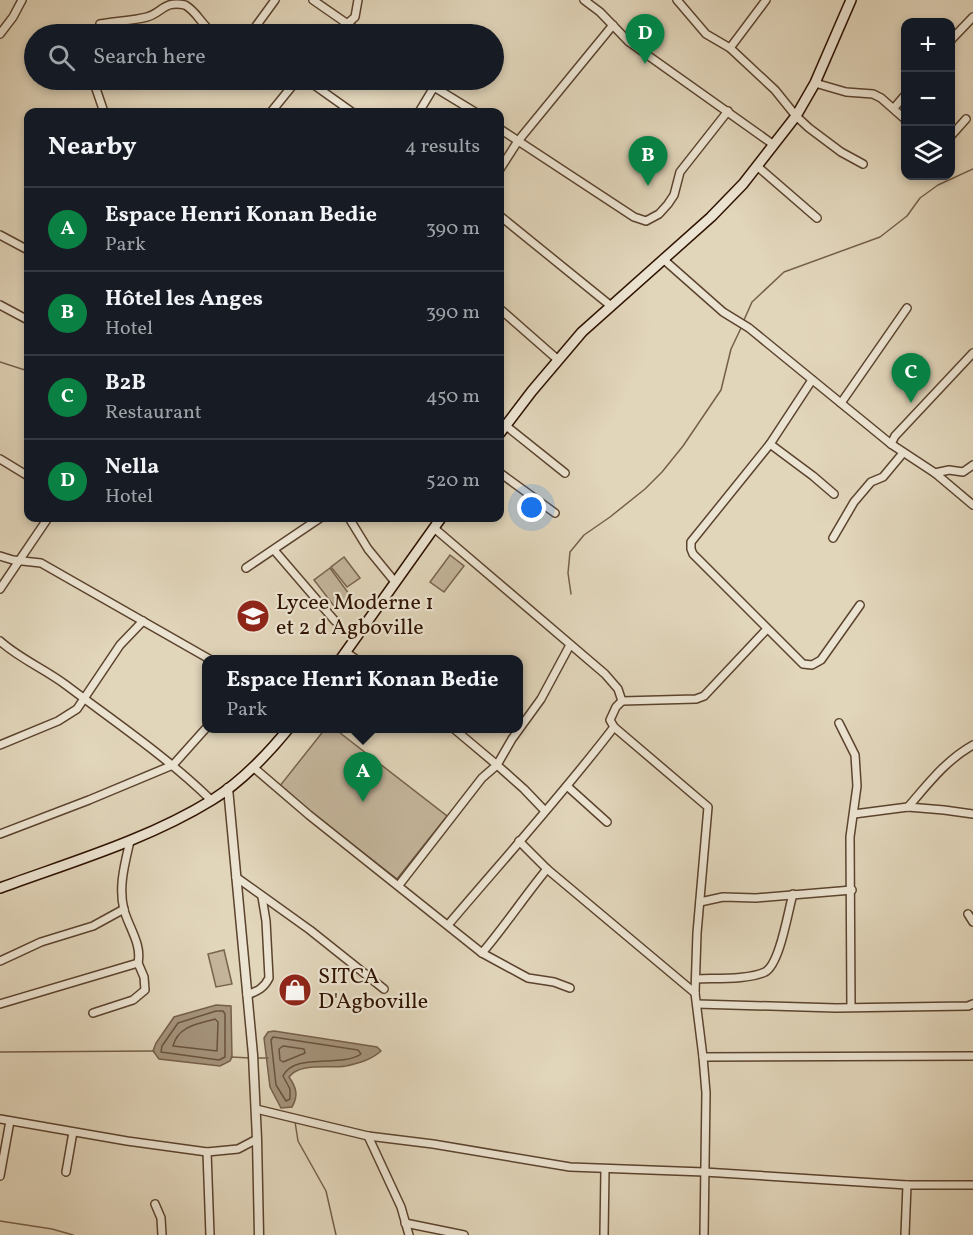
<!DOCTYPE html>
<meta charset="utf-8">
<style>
body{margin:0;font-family:Vollkorn,serif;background:#20242c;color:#f1f3f6}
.controls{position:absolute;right:18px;top:18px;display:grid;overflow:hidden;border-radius:12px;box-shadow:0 3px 9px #0003}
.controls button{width:54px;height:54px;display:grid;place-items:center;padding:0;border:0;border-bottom:2px solid #363941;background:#171b24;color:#f1f3f6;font:30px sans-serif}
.you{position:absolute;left:532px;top:508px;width:21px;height:21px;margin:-15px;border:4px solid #fff;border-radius:50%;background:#1a73e8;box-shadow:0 0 0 9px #1a73e833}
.badge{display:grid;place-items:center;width:39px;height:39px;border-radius:50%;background:#0b8043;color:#fff;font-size:20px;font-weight:700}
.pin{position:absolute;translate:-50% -50px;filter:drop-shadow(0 2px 3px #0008)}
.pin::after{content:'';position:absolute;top:32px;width:21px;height:18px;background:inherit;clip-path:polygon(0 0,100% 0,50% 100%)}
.popup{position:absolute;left:202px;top:655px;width:321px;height:78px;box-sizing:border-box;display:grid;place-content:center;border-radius:12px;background:#171b24;filter:drop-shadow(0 2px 4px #0005);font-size:20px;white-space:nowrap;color:#9ea1a6}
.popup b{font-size:22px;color:#f1f3f6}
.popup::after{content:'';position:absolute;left:50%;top:100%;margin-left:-12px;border:12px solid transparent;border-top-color:#171b24}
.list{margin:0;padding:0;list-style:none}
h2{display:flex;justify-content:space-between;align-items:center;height:78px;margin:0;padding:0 24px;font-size:26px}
h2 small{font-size:20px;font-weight:400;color:#9ea1a6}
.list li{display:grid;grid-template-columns:39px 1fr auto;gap:18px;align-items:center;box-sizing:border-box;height:84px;padding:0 24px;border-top:2px solid #363941}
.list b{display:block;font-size:22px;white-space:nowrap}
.list p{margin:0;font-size:20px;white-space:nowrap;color:#9ea1a6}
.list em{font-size:20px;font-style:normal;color:#9ea1a6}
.icon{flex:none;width:33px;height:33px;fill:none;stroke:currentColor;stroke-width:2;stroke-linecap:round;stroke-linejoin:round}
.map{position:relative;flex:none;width:973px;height:1235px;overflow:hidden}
.search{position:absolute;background:#171b24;box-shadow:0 3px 9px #0003;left:24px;top:24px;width:480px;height:66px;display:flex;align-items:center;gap:15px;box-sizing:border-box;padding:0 21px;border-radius:33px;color:#9ea1a6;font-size:22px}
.panel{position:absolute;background:#171b24;box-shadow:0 3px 9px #0003;left:24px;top:108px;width:480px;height:414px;border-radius:12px}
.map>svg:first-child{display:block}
</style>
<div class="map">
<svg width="973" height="1235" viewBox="0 0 973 1235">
<rect width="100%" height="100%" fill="#e1d5ba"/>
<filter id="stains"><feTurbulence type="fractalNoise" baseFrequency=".00333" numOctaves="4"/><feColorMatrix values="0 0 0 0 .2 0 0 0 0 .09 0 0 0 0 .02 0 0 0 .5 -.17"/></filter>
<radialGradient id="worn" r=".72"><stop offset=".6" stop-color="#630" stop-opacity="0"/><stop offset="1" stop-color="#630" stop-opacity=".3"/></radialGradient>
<g fill="#c3b49a" stroke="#78634d" stroke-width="1.5">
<path d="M450,555L464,566L444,592L430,582Z"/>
<path d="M344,557L360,578L347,587L331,567Z"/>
<path d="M330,568L352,598L337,610L314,580Z"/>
<path d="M325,729H335L447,816L397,879L279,787Z"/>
<path d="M224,950L232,984L216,987L208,954Z"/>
</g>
<g fill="#a4937b" stroke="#755f4a" stroke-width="1.5">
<path d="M216,1005L231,1006L232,1057L230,1061L220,1066L159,1059L153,1051L156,1043L174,1017Z"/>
<path d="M274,1031L377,1047L381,1051C371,1060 359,1063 346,1066C329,1069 300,1062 289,1077C296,1087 299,1095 292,1107L281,1108L270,1087L264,1038L268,1032Z"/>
</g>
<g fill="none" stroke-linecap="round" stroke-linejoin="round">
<g stroke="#69523e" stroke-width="1.5">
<path d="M216,1011H223L225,1014V1057L219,1060L161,1052L162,1046L178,1023Z"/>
<path d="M215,1019L218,1022L217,1051L173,1046C178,1026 198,1024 215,1019Z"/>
<path d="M273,1037L358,1050L361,1054C341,1068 295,1052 283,1076L290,1089V1099L286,1101L276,1085L271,1040Z"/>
<path d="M283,1046L304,1049L305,1053L283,1062L280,1060L279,1049Z"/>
</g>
<g stroke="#755f4a" stroke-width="1.5">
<path d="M744,320L752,302L784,272L880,237L907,216L920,198L938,185L973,169"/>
<path d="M0,362L28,371"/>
<path d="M571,594L568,573L570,552L584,535L610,517L645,489L662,472L683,446L721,390L731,349L741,328"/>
<path d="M0,1052L154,1051"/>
<path d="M231,1057L250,1058"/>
<path d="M258,1058H268"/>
<path d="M295,1122L298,1141L326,1191L336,1235"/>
<path d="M0,1221L52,1229L73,1235"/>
</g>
<g stroke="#5b432e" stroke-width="10">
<g id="minor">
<path d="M313,0L362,34"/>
<path d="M584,0L600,12L629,42L774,145"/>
<path d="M677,0L706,34L730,48L775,90L796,116L809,128L841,152L863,164"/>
<path d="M100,24C115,21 132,21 147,17C162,13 164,0 185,5C198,12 202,27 215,34"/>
<path d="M347,24L355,17L358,0"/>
<path d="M251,33L275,0"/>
<path d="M0,34L13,17L22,0"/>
<path d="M950,41L973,17"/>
<path d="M730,48L766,0"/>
<path d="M93,80L104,112"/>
<path d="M307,80L352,112"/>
<path d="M815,83L846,92L873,94L881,98L906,120"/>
<path d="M434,87L475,112"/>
<path d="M894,108L906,94"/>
<path d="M271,112L297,80"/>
<path d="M419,112L434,87L423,80"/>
<path d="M500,129L634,217L646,221L659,214L668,204L674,195L680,172L728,111"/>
<path d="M950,137L966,119"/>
<path d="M757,166L817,218"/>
<path d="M500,169L518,141L613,25"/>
<path d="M500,216L611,306"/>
<path d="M0,235L28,250"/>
<path d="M663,259L723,312L749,328L891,444L935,473L949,470L963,472L973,465"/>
<path d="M0,305L28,320"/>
<path d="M500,309L557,359"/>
<path d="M812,380L770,444L691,542V549L693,554L803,664L812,665L821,660L860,605"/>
<path d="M841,403L907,308"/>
<path d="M500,421L565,473"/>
<path d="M770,444L813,476L834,494"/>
<path d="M891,444L895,436L973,353"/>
<path d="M0,459L28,476"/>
<path d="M500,473L555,513"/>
<path d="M935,473L973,505"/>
<path d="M349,518L368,549L395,582"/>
<path d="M434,528L605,674L618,689L622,701L616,707L610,720L614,727L708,807L697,933L695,993L703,1057L706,1093L704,1235"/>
<path d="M833,538L854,502L871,482L883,477L903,453"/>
<path d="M274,550L335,621"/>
<path d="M0,556L13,560L41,563L211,660"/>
<path d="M246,568L320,518"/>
<path d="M0,589L48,518"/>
<path d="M0,641C20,659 45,669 66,685C115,722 167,757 211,800"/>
<path d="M346,652L357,660"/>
<path d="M622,701L696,699L704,696L767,629"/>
<path d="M839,723L855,755L857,786L850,837L851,1007"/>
<path d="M0,745L58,721L77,709L120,645L143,621"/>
<path d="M253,767L309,815L482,953L528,978L554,982L570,988"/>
<path d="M567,786L607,822"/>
<path d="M908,807C928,784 946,760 973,745"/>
<path d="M545,811L524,789L497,765L512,739L541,699L570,645"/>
<path d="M854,814L908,807L944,810L973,814"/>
<path d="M0,834L89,800L173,765L207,727"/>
<path d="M519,841L547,869L695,993"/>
<path d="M236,877L310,930L384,989"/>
<path d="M399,885L482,778L497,765L453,728"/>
<path d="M700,902L723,897L756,898L852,890"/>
<path d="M968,914L973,922"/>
<path d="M448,925C504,859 562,795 614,727"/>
<path d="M482,953C505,926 524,897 547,869"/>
<path d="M0,961L41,942L93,926L124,909"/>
<path d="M696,979C715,978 748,980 765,972C780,964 788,911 793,894"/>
<path d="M247,995C258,991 264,988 269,978L266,921L262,897"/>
<path d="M0,1004L138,963C142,944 129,928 124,910C118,887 125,863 130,841"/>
<path d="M697,1004L836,1008L968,1006L973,1004"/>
<path d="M93,1013L133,1000L145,990L144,977L138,963"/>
<path d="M703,1057L973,1056"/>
<path d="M256,1109L368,1136L433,1144L570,1167L704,1172L907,1185H973"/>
<path d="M0,1119L127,1141L207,1152L238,1149L257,1139"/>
<path d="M368,1136L401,1207L409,1235"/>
<path d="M207,1152L210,1235"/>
<path d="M66,1172L73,1132"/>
<path d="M0,1176L10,1121"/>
<path d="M155,1204L161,1218L162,1235"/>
<path d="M405,1223L464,1235"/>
<path d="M604,1235L605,1169"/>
<path d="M905,1235L907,1185"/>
</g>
</g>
<g stroke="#5b432e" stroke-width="11">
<path id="tertiary" d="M228,788L253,1055L257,1139L259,1235"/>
</g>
<g stroke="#2e1200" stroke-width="12">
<g id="secondary">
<path d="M500,433L532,391L582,332L711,217L743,184L796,116L815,83L851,0"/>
<path d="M340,660L441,518"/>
<path d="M0,888C71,862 147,840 212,800C241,782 267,755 289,728"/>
</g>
</g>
<use href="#minor" stroke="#ece4d2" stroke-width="7"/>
<use href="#tertiary" stroke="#ece4d2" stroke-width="8"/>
<use href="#secondary" stroke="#ece4d2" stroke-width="9"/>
</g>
<defs>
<g id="school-disc" transform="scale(1.725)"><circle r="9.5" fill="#8f2418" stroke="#ece4d2"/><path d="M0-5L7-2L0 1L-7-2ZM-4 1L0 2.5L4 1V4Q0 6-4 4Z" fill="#fff"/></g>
<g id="shop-disc" transform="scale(1.725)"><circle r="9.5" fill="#8f2418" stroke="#ece4d2"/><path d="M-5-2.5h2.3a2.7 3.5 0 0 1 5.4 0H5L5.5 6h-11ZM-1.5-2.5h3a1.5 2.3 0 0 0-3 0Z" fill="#fff"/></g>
</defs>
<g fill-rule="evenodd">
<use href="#school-disc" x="253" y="616"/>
<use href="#shop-disc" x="295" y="990"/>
</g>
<g text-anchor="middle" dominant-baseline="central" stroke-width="4.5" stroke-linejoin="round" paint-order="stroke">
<g font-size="22" fill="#2e1200" stroke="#ece4d2" text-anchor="start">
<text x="276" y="603">Lycee Moderne 1<tspan x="276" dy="25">et 2 d Agboville</tspan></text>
<text x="318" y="977">SITCA<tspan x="318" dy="25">D'Agboville</tspan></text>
</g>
</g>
<rect width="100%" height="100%" filter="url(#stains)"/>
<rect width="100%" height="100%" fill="url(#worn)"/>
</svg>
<div class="controls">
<button>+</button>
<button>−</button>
<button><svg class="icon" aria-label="layers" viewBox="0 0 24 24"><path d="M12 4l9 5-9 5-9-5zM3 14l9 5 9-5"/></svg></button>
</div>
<div class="you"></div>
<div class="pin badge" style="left:363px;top:802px">A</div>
<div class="popup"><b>Espace Henri Konan Bedie</b>Park</div>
<div class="pin badge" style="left:648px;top:186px">B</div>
<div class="pin badge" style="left:911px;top:403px">C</div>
<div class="pin badge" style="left:645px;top:64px">D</div>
<div class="search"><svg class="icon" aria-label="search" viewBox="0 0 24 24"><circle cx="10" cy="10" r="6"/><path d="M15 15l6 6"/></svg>Search here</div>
<section class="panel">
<h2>Nearby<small>4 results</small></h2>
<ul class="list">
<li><span class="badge">A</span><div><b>Espace Henri Konan Bedie</b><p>Park</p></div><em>390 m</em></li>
<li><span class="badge">B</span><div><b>Hôtel les Anges</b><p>Hotel</p></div><em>390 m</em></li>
<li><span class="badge">C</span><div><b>B2B</b><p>Restaurant</p></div><em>450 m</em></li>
<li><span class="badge">D</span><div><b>Nella</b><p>Hotel</p></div><em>520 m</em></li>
</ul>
</section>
</div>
